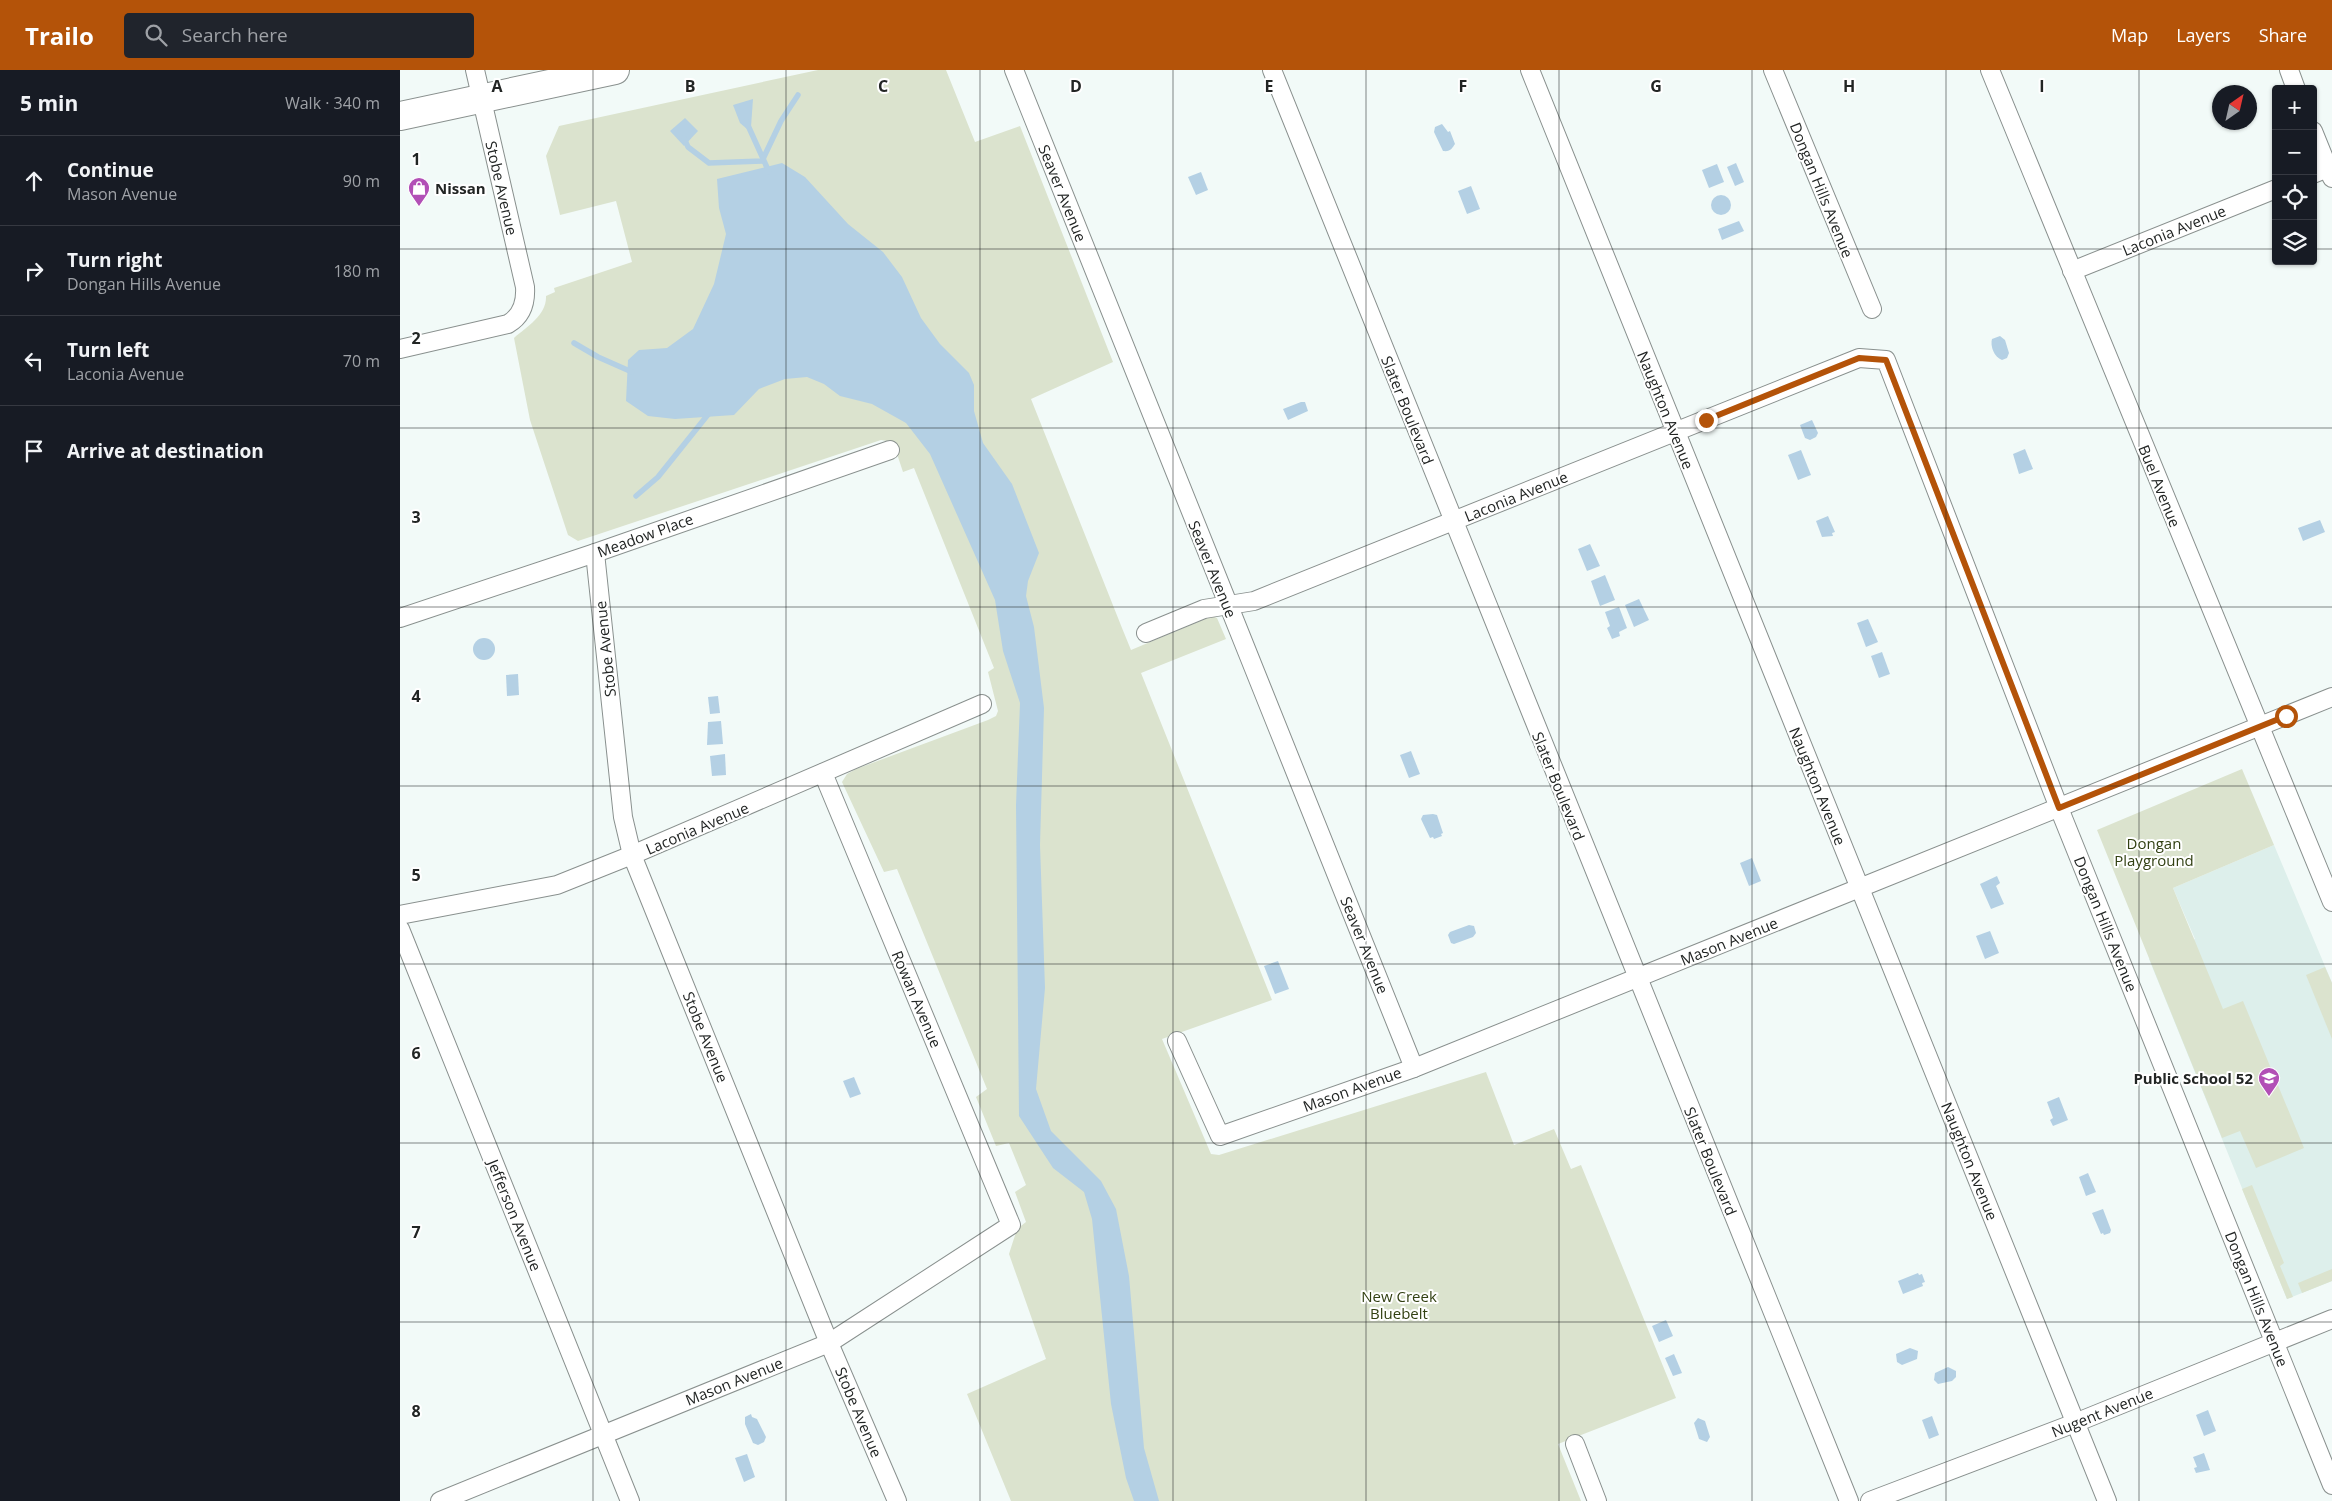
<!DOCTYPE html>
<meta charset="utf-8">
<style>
body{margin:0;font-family:"Open Sans",sans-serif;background:#20242c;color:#f1f3f6}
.controls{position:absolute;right:15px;top:15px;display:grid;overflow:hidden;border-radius:5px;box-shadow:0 1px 4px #0004}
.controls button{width:45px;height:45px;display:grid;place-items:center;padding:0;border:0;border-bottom:1px solid #363941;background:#171b24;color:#f1f3f6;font:25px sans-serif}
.compass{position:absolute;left:1812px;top:15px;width:45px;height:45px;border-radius:50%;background:#171b24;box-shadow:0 1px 4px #0004;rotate:34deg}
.stop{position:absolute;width:15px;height:15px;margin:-11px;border:4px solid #b45309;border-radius:50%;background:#fff}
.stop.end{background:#b45309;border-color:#fff;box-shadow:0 1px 5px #0008}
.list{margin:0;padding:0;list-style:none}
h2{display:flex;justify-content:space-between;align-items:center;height:65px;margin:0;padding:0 20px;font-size:21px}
h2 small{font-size:16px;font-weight:400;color:#9ea1a6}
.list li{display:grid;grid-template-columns:32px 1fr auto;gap:15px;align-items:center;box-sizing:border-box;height:90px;padding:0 20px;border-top:1px solid #363941}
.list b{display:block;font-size:19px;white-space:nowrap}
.list p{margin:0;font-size:16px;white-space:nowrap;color:#9ea1a6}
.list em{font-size:16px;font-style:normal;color:#9ea1a6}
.icon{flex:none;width:28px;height:28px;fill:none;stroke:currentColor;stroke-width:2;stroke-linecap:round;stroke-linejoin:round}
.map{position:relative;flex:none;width:1932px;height:1431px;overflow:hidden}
header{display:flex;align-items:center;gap:30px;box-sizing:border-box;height:70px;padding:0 25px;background:#b45309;color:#fff}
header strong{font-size:24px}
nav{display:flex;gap:28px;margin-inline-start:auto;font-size:18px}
.search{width:350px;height:45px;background:#20242c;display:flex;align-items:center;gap:12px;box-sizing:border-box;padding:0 18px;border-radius:5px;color:#9ea1a6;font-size:19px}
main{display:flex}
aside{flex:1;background:#171b24}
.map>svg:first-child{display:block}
</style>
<header>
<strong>Trailo</strong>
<div class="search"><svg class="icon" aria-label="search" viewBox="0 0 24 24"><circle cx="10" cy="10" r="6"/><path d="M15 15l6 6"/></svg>Search here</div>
<nav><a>Map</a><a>Layers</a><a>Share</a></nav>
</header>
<main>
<aside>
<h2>5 min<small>Walk · 340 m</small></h2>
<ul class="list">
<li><svg class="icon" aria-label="ahead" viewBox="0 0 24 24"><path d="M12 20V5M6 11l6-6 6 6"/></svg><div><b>Continue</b><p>Mason Avenue</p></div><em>90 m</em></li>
<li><svg class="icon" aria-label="right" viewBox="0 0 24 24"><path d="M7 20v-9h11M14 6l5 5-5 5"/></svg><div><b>Turn right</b><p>Dongan Hills Avenue</p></div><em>180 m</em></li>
<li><svg class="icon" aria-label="left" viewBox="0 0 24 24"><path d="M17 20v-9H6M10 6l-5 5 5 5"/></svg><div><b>Turn left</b><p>Laconia Avenue</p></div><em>70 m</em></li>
<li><svg class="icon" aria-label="arrive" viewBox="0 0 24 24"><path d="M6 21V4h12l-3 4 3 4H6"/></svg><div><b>Arrive at destination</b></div></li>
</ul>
</aside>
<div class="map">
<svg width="1932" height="1431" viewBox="0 0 1932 1431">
<rect width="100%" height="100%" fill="#f2faf8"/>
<path fill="#ddefeb" d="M1874,775L1932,913V1211L1887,1229L1749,889L1795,869L1773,818Z"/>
<g fill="#dbe3ce">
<path d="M418,0H546L575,72L620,56L713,292L631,329L722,558L731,580L812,546L817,548L826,569L741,603L872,930L762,969L811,1084L819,1085L1086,1002L1114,1075L1154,1059L1171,1099L1181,1095L1276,1328L1158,1374L1181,1431H611L567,1324L646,1289L609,1184L617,1159L626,1152L615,1122L626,1115L609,1073L596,1076L576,1027L587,1019L497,799L484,802L442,712L447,704L456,699L588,650L596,646L598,641L588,602L594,598L514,398L503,402L493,372L481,370L178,471L168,465L130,350L114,268C127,257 147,245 146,226L155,222L154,218L232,192L216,131L160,145L146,86L159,56Z"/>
<path d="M1842,699L1874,775L1773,818L1823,939L1843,931L1904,1078L1856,1098L1840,1061L1822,1068L1697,760Z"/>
<path d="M1925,897L1932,913V969L1906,905Z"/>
<path d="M1852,1115L1884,1193L1880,1196L1893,1227L1887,1229L1842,1119Z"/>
<path d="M1932,1199V1211L1902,1223L1898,1213Z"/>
</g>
<g fill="#b4d0e4">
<path d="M353,29L351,57L347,59L340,53L333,35Z"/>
<path d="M285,48L298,61L284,76L270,61Z"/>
<path d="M1042,54L1048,62L1050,61L1055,74C1052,78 1051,82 1043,81L1034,62L1035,57Z"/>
<path d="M382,93L405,107L448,154L483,182L502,207L521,248L540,274L569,303L574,315V341L583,373L612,414L639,483L628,511L626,526L634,557L644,638L640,775L645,918L636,1019L651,1061L701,1111L716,1139L729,1206L744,1378L759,1431H734L726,1408L711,1334L692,1149L684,1122L653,1098L619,1046L616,735L620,633L603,581L595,530L530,384L506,353L472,334L440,326L424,314L407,307L385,309L359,319L334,345L275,349L248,346L226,331L228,290L239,280L267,278L293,259L314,214L326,164L319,138L317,109Z"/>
<path d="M1336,93L1344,112L1335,116L1327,97Z"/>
<path d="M1317,94L1324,112L1309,118L1302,100Z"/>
<path d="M801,102L808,120L796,125L788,107Z"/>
<path d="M1071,116L1080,139L1067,144L1058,121Z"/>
<circle cx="1321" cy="135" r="10"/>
<path d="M1339,151L1344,161L1322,170L1318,159Z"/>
<path d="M1600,266L1605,270L1609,283L1607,288L1602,290C1594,287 1590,276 1592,269Z"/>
<path d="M901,332H905L908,341L888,350L883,339Z"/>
<path d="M1412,350L1418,363L1416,367L1410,370L1405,368L1400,355Z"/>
<path d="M1625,379L1633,399L1619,404L1613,384Z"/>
<path d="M1401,380L1411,405L1398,410L1388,385Z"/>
<path d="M1428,446L1435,462L1432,463L1433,466L1422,467L1416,451Z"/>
<path d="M1920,450L1925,462L1903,471L1898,458Z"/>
<path d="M1190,474L1200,496L1187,501L1178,479Z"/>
<path d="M1205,505L1215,530L1200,536L1191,511Z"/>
<path d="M1239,529L1249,550L1234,557L1225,535Z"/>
<path d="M1219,537L1227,558L1219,562L1220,566L1212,569L1207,558L1210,556L1205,542Z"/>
<path d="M1468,549L1478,572L1466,577L1457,553Z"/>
<circle cx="84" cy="579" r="11"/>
<path d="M1482,582L1490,604L1479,608L1471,586Z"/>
<path d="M118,604L119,625L107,626L106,605Z"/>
<path d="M318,626L320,643L310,644L308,627Z"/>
<path d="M321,651L323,674L307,675L308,652Z"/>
<path d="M1011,681L1020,704L1009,708L1000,685Z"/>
<path d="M325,684L326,705L312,706L310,686Z"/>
<path d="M1033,744L1037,745L1043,763L1041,764L1042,766L1034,769L1033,767L1030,768L1021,749L1023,745Z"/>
<path d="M1352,788L1361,811L1349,816L1340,793Z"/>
<path d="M1597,806L1600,813L1596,816L1604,834L1591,839L1580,814Z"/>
<path d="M1069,855L1074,856L1076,863L1073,867L1054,874L1051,873L1048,865L1050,862Z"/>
<path d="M1590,861L1599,883L1585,889L1576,866Z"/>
<path d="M878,891L889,919L875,924L864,896Z"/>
<path d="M454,1007L461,1024L450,1028L443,1011Z"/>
<path d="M1659,1027L1668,1050L1653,1056L1650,1050L1653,1048L1647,1032Z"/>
<path d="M1688,1103L1696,1122L1686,1126L1679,1107Z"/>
<path d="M1703,1139L1711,1160L1710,1163L1704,1165L1703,1163L1701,1164L1692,1143Z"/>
<path d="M1518,1203L1519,1205L1522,1204L1525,1212L1522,1213L1523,1216L1503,1224L1498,1211Z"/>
<path d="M1266,1250L1273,1266L1259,1272L1252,1256Z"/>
<path d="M1510,1278L1518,1281L1517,1289L1502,1295L1497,1292L1496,1284Z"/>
<path d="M1274,1284L1282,1303L1273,1306L1265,1288Z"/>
<path d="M1548,1297L1556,1301V1307L1552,1311L1538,1314L1534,1310L1535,1303Z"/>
<path d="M1808,1340L1816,1361L1804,1366L1796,1345Z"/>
<path d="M351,1344L352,1347L357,1349L366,1367L364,1372L358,1375L353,1373L345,1354V1347Z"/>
<path d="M1532,1346L1539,1365L1529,1369L1522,1350Z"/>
<path d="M1298,1348L1305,1351L1310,1367L1307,1372L1299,1369L1294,1353Z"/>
<path d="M1804,1383L1810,1400L1796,1403L1794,1398L1797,1397L1793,1387Z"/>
<path d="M347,1384L355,1407L344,1412L335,1388Z"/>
</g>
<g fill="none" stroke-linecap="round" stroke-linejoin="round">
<g stroke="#b4d0e4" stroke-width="5.5">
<path d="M346,51L369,102"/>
<path d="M284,68L288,77L309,93L362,91L381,51L398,25"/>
<path d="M174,273L198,287L232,302"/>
<path d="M236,426L258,407L310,342"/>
</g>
<g stroke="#89908e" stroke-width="20">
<g id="street">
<path d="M614,0L1014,998"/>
<path d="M872,0L1449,1431"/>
<path d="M1130,0L1707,1431"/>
<path d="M1373,0L1472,239"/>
<path d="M1590,0L1932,832"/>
<path d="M1889,0L1896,19"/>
<path d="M1913,61L1932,108"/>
<path d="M1913,104L1928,98"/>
<path d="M1672,201L1876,119"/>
<path d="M0,279L108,254C122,246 126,233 125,217L75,0"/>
<path d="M195,483L223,747L232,785L429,1273L497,1431"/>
<path d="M0,548L195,483L490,380"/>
<path d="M746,563L804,539L854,531L1459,288L1486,290L1659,738L1932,1415"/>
<path d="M0,845L157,815L232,785L582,634"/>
<path d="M0,859L230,1431"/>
<path d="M777,971L820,1066L1014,998L1932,627"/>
<path d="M1175,1374L1197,1431"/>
<path d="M40,1431L429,1273L611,1155L423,703"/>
<path d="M1470,1431L1675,1353L1932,1249"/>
</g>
</g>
<g stroke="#89908e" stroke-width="30">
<path id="primary" d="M0,46L215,0"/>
</g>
<use href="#street" stroke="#fff" stroke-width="18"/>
<use href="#primary" stroke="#fff" stroke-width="28"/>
</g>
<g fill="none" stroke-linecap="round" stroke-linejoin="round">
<path stroke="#b45309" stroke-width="6" d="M1306,350L1459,288L1486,290L1659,738L1886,646"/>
</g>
<path fill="none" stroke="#222524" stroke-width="1" stroke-opacity="0.55" d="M193,0V1431M386,0V1431M580,0V1431M773,0V1431M966,0V1431M1159,0V1431M1352,0V1431M1546,0V1431M1739,0V1431M0,179H1876M1913,179H1932M0,358H1932M0,537H1932M0,716H1932M0,894H1932M0,1073H1932M0,1252H1932"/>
<defs>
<g id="shop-pin" transform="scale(1.125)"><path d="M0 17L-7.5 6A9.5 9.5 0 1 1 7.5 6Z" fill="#b24fb6" stroke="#fff"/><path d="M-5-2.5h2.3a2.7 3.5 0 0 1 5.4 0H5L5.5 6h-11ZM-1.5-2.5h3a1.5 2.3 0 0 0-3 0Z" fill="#fff"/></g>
<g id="school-pin" transform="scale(1.125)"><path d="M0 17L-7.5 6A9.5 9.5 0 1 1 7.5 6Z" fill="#b24fb6" stroke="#fff"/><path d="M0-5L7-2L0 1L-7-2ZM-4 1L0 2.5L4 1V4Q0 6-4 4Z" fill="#fff"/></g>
</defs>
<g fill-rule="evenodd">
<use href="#shop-pin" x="19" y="118"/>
<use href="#school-pin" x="1869" y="1008"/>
</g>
<g text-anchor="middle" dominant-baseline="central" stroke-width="4" stroke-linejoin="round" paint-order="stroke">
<g font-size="15" font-weight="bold" fill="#222524" stroke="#fff" text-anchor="start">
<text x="35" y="118">Nissan</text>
<text x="1853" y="1008" text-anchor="end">Public School 52</text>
</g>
<g font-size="15" fill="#222524" stroke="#fff">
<text transform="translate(102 118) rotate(77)">Stobe Avenue</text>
<text transform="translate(1422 120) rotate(68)">Dongan Hills Avenue</text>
<text transform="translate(663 123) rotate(68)">Seaver Avenue</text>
<text transform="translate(1774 160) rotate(-22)">Laconia Avenue</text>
<text transform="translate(1008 340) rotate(68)">Slater Boulevard</text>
<text transform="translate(1266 340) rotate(68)">Naughton Avenue</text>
<text transform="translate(1760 416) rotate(68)">Buel Avenue</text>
<text transform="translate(1116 426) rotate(-22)">Laconia Avenue</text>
<text transform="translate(245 465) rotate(-20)">Meadow Place</text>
<text transform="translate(813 499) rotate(68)">Seaver Avenue</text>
<text transform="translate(205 579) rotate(-96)">Stobe Avenue</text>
<text transform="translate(1159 716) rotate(68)">Slater Boulevard</text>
<text transform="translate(1418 716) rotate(68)">Naughton Avenue</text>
<text transform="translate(297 758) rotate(-23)">Laconia Avenue</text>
<text transform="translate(1706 854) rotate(68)">Dongan Hills Avenue</text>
<text transform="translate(1329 871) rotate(-22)">Mason Avenue</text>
<text transform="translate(965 875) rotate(68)">Seaver Avenue</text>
<text transform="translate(517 929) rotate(67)">Rowan Avenue</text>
<text transform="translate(306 967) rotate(68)">Stobe Avenue</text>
<text transform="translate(952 1019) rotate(-20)">Mason Avenue</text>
<text transform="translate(1311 1091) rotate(68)">Slater Boulevard</text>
<text transform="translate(1570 1091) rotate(68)">Naughton Avenue</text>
<text transform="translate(115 1145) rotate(68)">Jefferson Avenue</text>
<text transform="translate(1857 1229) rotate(68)">Dongan Hills Avenue</text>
<text transform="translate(334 1311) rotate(-22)">Mason Avenue</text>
<text transform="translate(459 1342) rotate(67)">Stobe Avenue</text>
<text transform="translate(1702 1342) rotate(-22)">Nugent Avenue</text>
</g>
<g font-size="15" fill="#324012" stroke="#fff">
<text x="1754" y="773">Dongan<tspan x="1754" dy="17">Playground</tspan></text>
<text x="999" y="1226">New Creek<tspan x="999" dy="17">Bluebelt</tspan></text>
</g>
</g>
<g font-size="16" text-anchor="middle" font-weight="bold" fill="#222524" stroke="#fff" stroke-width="4" stroke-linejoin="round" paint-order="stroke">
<text x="97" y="22">A</text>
<text x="290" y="22">B</text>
<text x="483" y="22">C</text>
<text x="676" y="22">D</text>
<text x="869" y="22">E</text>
<text x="1063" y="22">F</text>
<text x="1256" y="22">G</text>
<text x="1449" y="22">H</text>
<text x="1642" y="22">I</text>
<text x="16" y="95">1</text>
<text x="16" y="274">2</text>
<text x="16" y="453">3</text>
<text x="16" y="632">4</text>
<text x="16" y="811">5</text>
<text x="16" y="989">6</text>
<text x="16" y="1168">7</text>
<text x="16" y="1347">8</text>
</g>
</svg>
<div class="controls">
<button>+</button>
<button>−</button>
<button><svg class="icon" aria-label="locate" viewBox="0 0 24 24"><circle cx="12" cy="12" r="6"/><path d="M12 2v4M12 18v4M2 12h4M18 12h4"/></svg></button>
<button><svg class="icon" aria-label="layers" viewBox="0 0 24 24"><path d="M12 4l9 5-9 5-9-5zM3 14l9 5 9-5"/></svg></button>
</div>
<svg class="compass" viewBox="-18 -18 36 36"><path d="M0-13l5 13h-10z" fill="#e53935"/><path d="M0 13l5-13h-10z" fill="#9ea1a6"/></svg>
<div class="stop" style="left:1886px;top:646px"></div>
<div class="stop end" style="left:1306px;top:350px"></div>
</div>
</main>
